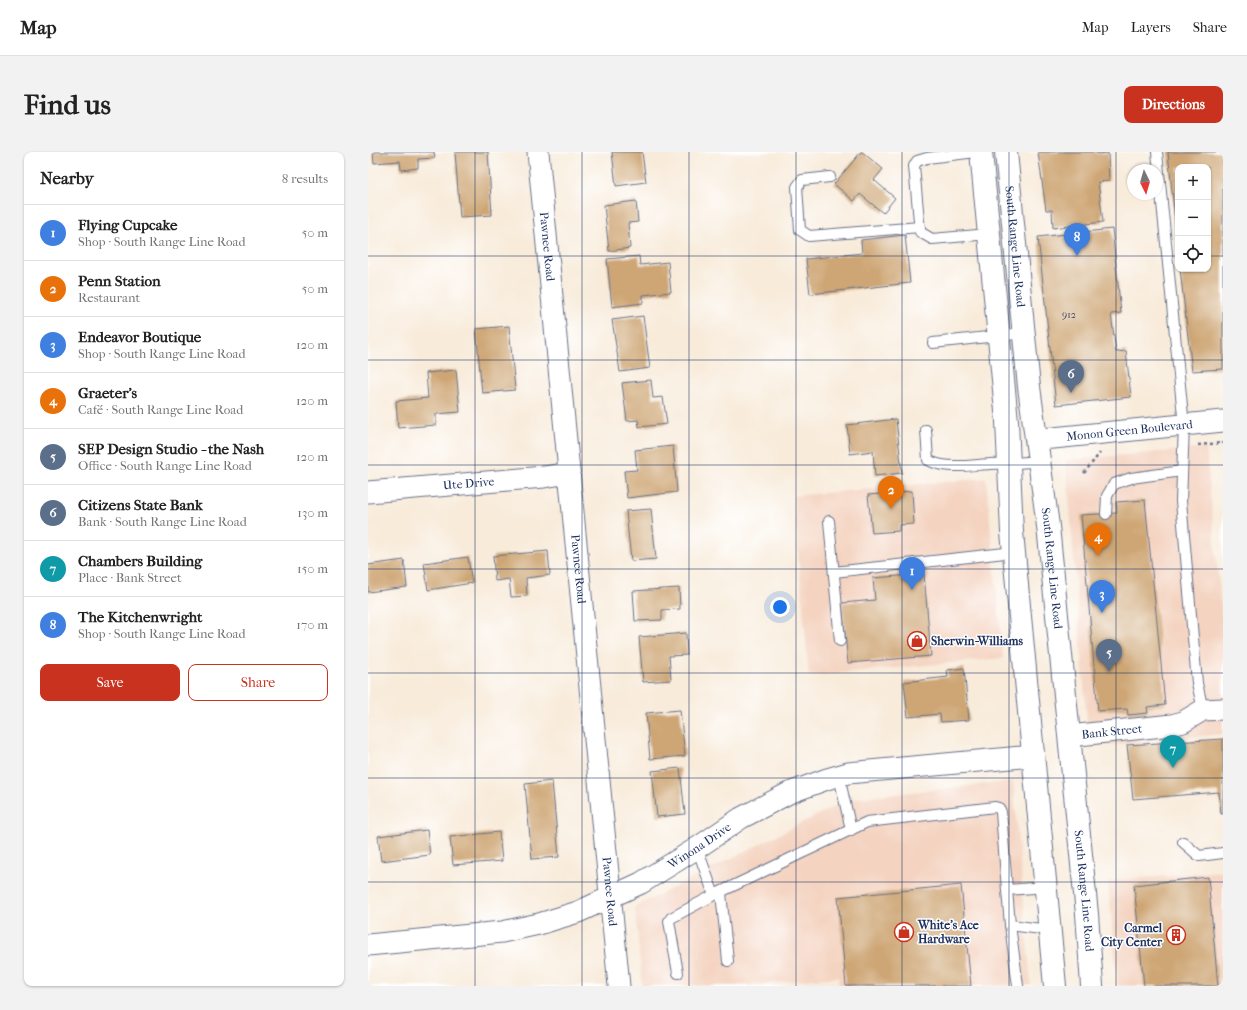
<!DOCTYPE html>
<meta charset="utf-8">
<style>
body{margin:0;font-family:"IM FELL French Canon",serif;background:#f2f2f2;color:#222}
.controls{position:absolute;right:12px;top:12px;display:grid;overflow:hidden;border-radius:8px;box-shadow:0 1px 3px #0004}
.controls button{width:36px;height:36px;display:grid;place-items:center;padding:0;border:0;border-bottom:1px solid #e0e0e0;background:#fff;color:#222;font:20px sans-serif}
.compass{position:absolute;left:759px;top:12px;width:36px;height:36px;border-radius:50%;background:#fff;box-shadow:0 1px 3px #0004;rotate:175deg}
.you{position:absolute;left:412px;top:455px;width:14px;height:14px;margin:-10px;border:3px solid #fff;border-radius:50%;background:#1a73e8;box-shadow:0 0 0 6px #1a73e833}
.badge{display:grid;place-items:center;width:26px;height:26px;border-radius:50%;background:#c8321e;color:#fff;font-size:13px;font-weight:700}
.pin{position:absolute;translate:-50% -33px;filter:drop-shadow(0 1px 2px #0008)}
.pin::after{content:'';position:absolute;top:21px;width:14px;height:12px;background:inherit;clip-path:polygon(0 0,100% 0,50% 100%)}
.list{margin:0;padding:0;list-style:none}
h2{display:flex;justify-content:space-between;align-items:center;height:52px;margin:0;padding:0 16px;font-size:17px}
h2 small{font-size:13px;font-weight:400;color:#767676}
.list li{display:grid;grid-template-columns:26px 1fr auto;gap:12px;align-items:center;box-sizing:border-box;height:56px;padding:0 16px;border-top:1px solid #e0e0e0}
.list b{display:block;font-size:15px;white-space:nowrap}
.list p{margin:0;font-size:13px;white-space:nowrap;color:#767676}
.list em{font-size:13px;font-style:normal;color:#767676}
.actions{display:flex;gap:8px;padding:12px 16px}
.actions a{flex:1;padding:9px 0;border:1px solid #c8321e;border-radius:8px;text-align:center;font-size:14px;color:#c8321e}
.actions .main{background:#c8321e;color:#fff}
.icon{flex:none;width:22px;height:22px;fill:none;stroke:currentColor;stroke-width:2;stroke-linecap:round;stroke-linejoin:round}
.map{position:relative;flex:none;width:855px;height:834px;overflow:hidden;border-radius:8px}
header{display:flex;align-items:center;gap:24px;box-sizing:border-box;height:56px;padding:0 20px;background:#fff;border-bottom:1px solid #e0e0e0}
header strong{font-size:19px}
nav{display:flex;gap:22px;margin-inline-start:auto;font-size:14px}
.intro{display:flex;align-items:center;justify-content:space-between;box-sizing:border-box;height:96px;padding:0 24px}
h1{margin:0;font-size:28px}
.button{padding:10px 18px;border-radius:8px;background:#c8321e;color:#fff;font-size:14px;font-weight:700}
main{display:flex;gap:24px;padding:0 24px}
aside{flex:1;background:#fff;border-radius:8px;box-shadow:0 1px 3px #0004}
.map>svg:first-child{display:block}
</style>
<header>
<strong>Map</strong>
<nav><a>Map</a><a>Layers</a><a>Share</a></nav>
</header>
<div class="intro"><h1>Find us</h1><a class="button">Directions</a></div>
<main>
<aside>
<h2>Nearby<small>8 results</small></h2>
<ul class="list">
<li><span class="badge" style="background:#3f7fe0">1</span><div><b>Flying Cupcake</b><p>Shop · South Range Line Road</p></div><em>50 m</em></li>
<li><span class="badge" style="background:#e8710a">2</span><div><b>Penn Station</b><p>Restaurant</p></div><em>50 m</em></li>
<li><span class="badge" style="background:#3f7fe0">3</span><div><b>Endeavor Boutique</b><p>Shop · South Range Line Road</p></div><em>120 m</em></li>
<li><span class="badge" style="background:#e8710a">4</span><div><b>Graeter's</b><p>Café · South Range Line Road</p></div><em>120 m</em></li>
<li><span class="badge" style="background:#5c6f8a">5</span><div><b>SEP Design Studio - the Nash</b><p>Office · South Range Line Road</p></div><em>120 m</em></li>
<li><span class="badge" style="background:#5c6f8a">6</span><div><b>Citizens State Bank</b><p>Bank · South Range Line Road</p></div><em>130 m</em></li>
<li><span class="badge" style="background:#0f9aa8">7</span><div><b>Chambers Building</b><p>Place · Bank Street</p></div><em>150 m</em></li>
<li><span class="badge" style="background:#3f7fe0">8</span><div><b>The Kitchenwright</b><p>Shop · South Range Line Road</p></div><em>170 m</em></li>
</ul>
<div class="actions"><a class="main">Save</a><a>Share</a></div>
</aside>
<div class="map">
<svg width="855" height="834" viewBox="0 0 855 834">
<rect width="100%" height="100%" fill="#fff"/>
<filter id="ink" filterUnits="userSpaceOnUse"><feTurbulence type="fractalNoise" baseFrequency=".025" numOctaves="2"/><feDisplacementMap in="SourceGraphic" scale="8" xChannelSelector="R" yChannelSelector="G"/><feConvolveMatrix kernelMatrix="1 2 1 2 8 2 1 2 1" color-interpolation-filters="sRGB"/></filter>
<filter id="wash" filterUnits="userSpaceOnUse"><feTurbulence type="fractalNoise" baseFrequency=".012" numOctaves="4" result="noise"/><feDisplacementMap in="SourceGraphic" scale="16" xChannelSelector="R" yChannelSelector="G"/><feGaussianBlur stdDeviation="0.9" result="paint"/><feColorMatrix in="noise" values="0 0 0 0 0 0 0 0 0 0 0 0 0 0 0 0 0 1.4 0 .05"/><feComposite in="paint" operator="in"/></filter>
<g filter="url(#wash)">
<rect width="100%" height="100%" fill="#f8ebda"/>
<g fill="#f4d3c0">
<path d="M838,296L855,475V582L721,595L698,308Z"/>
<path d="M618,326L635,506L441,524L425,344Z"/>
<path d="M645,629L663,834H471L470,825L368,834H274L267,755L481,647Z"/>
<path d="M855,719V834H750L740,729Z"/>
</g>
<g id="blocks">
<g fill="#cea674">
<path d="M5,0H66L67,6L50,7V16L33,18L32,9L6,11Z"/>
<path d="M87,0H120L124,63L92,65Z"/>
<path d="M244,0H274L278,30L248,34Z"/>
<path d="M493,0H494L515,17L506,28L527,46L515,61L492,42L486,49L466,32Z"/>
<path d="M670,0H729V2L740,1L741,29L730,30L735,70L685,76L684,58H678Z"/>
<path d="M800,0H855V217L824,219L812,117H840V15H810V88H809Z"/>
<path d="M268,49L270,70L260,71L262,96L241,99L236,53Z"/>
<path d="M744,77L753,161L743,162L748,200L758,199L763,245L688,253L670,85Z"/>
<path d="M537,83L542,131L442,142L438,107L494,101L493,88Z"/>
<path d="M271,104L272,113L300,110L303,140L275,143V151L244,155L239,107Z"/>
<path d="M275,164L282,216L252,220L244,168Z"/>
<path d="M141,174L147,238L114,241L108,177Z"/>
<path d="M88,218L92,260L68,262V273L30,276L28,249L60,246L58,221Z"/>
<path d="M283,228L285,246L295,245L299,272L271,275L270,268L259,269L254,231Z"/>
<path d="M528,267L534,321L507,324L505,299L482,302L479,273Z"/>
<path d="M305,294L309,340L259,346L256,319L269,318L267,298Z"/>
<path d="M544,339L546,372L531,373V379L504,381L500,343Z"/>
<path d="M777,348L797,553L779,555L780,561L760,563L759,557L730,559L713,363L749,361L748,350Z"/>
<path d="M283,357L288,407L263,409L258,359Z"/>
<path d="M180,399L182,423L158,426L159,444L143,445L141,427L127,429L125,404Z"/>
<path d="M100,405L104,431L60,438L56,411Z"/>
<path d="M36,408L39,435L0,440V413Z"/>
<path d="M556,422L563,504L480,511L474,451L507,448L505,426Z"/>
<path d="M311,436L312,457L294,458V468L267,469L265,439Z"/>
<path d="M318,481L319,503L301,504L303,528L275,530L271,485Z"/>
<path d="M596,516L601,568L573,570L572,562L540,565L536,530L580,525L579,518Z"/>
<path d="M312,558L317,604L282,607L278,561Z"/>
<path d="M855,587V662H853L851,640L765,647L759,593Z"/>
<path d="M312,616L317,662L289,665L284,619Z"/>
<path d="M184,629L191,705L164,707L157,632Z"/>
<path d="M59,678L62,703L13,709L10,684Z"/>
<path d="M131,680L134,709L85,713L82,685Z"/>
<path d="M840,725L850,834H776L766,733Z"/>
<path d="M593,733L603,834H478L470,745Z"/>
</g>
</g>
</g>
<g filter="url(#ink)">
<use href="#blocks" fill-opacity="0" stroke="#687189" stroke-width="1"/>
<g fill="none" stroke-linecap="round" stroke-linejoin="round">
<g stroke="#687189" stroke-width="12">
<g id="lane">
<path d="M608,0L559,6L549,9L546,14L552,80L564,87L621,82"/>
<path d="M789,0L816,274L813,349L829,531L835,558"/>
<path d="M462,25L434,28L429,35L432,78L441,84L552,75"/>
<path d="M565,191L656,181"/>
<path d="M558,278L560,308C578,318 603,313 622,312C639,311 655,311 672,309"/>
<path d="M738,362L739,344L746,332L763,326L814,319"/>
<path d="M461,369L472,489"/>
<path d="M466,420L646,400"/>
<path d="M471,624L483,678"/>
<path d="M815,690L831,704L855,701"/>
<path d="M329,696L346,743L499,670L627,655L631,656L633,660L639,738L677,735"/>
<path d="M639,738L642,773L650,834"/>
<path d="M353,741L360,809"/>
<path d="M642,773L681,778"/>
<path d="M310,821L301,769L303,766L346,743"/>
</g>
</g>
<g stroke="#687189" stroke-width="23">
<g id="street">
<path id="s1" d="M170,0L251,834"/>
<path id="s2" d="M669,287L685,286L855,269"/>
<path id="s3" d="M0,340L176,325L201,321"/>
<path id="s4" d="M701,584L804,573L815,570L835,558L855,557"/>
<path id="s5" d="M0,793L134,780L171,772L210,760L273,731L329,696L373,666L421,641L459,627L480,621L665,604"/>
</g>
</g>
<g stroke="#687189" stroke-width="24">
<g id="secondary">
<path d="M613,0L639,269L644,380L687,834"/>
<path id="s6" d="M638,0L661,235L680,374L719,762L724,834"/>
</g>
</g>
<g stroke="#687189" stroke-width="2.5" stroke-dasharray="3 3" stroke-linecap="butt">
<path d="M830,293L855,291"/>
<path d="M716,321L732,301"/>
</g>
<use href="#lane" stroke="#fff" stroke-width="10"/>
<use href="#street" stroke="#fff" stroke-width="21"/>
<use href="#secondary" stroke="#fff" stroke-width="22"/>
</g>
</g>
<path fill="none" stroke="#1b2f5e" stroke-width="1" stroke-opacity="0.55" d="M107,0V834M214,0V834M321,0V834M428,0V834M534,0V834M641,0V834M748,0V834M0,104H810M840,104H855M0,208H855M0,313H855M0,417H855M0,521H855M0,626H855M0,730H855"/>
<defs>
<g id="shop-ring" transform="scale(1)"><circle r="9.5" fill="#fff" stroke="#c8321e" stroke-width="1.5"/><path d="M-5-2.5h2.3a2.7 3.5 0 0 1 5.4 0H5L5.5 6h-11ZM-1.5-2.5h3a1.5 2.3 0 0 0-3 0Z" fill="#c8321e"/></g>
<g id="building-ring" transform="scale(1)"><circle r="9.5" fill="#fff" stroke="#c8321e" stroke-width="1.5"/><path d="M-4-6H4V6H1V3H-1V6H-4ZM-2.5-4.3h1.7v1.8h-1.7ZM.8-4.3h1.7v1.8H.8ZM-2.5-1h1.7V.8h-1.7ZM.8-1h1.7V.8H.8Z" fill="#c8321e"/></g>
</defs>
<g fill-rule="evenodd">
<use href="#shop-ring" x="549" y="489"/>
<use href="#shop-ring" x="536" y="780"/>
<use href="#building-ring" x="808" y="783"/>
</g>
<g text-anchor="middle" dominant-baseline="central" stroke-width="3" stroke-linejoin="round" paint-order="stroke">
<g font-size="10" fill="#484d64">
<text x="701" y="163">912</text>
</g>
<g font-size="12" fill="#1b2f5e" stroke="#fff">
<text stroke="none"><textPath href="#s1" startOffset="95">Pawnee Road</textPath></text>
<text stroke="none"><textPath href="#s6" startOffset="95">South Range Line Road</textPath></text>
<text stroke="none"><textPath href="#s2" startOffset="93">Monon Green Boulevard</textPath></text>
<text stroke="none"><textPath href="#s3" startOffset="101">Ute Drive</textPath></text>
<text stroke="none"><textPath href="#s1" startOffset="419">Pawnee Road</textPath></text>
<text stroke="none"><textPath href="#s6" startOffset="419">South Range Line Road</textPath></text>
<text stroke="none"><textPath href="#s4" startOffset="43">Bank Street</textPath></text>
<text stroke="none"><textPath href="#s5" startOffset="352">Winona Drive</textPath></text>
<text stroke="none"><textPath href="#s1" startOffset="743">Pawnee Road</textPath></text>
<text stroke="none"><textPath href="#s6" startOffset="743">South Range Line Road</textPath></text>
</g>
<g font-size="12" font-weight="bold" fill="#1b2f5e" stroke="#fff" text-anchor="start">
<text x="563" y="489">Sherwin-Williams</text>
<text x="550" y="773">White's Ace<tspan x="550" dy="14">Hardware</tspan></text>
<text x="794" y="776" text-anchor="end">Carmel<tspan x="794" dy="14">City Center</tspan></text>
</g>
</g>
</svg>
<div class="controls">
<button>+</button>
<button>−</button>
<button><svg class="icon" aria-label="locate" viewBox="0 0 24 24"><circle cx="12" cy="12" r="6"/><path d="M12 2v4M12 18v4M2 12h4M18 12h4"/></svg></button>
</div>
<svg class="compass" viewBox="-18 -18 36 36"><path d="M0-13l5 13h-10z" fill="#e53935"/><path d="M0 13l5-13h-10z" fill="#767676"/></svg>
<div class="you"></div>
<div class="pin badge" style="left:544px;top:438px;background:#3f7fe0">1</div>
<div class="pin badge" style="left:523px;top:357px;background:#e8710a">2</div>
<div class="pin badge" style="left:734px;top:461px;background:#3f7fe0">3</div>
<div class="pin badge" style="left:730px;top:404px;background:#e8710a">4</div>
<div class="pin badge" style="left:741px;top:520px;background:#5c6f8a">5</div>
<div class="pin badge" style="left:703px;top:241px;background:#5c6f8a">6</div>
<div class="pin badge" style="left:805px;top:616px;background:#0f9aa8">7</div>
<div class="pin badge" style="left:709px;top:104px;background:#3f7fe0">8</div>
</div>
</main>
